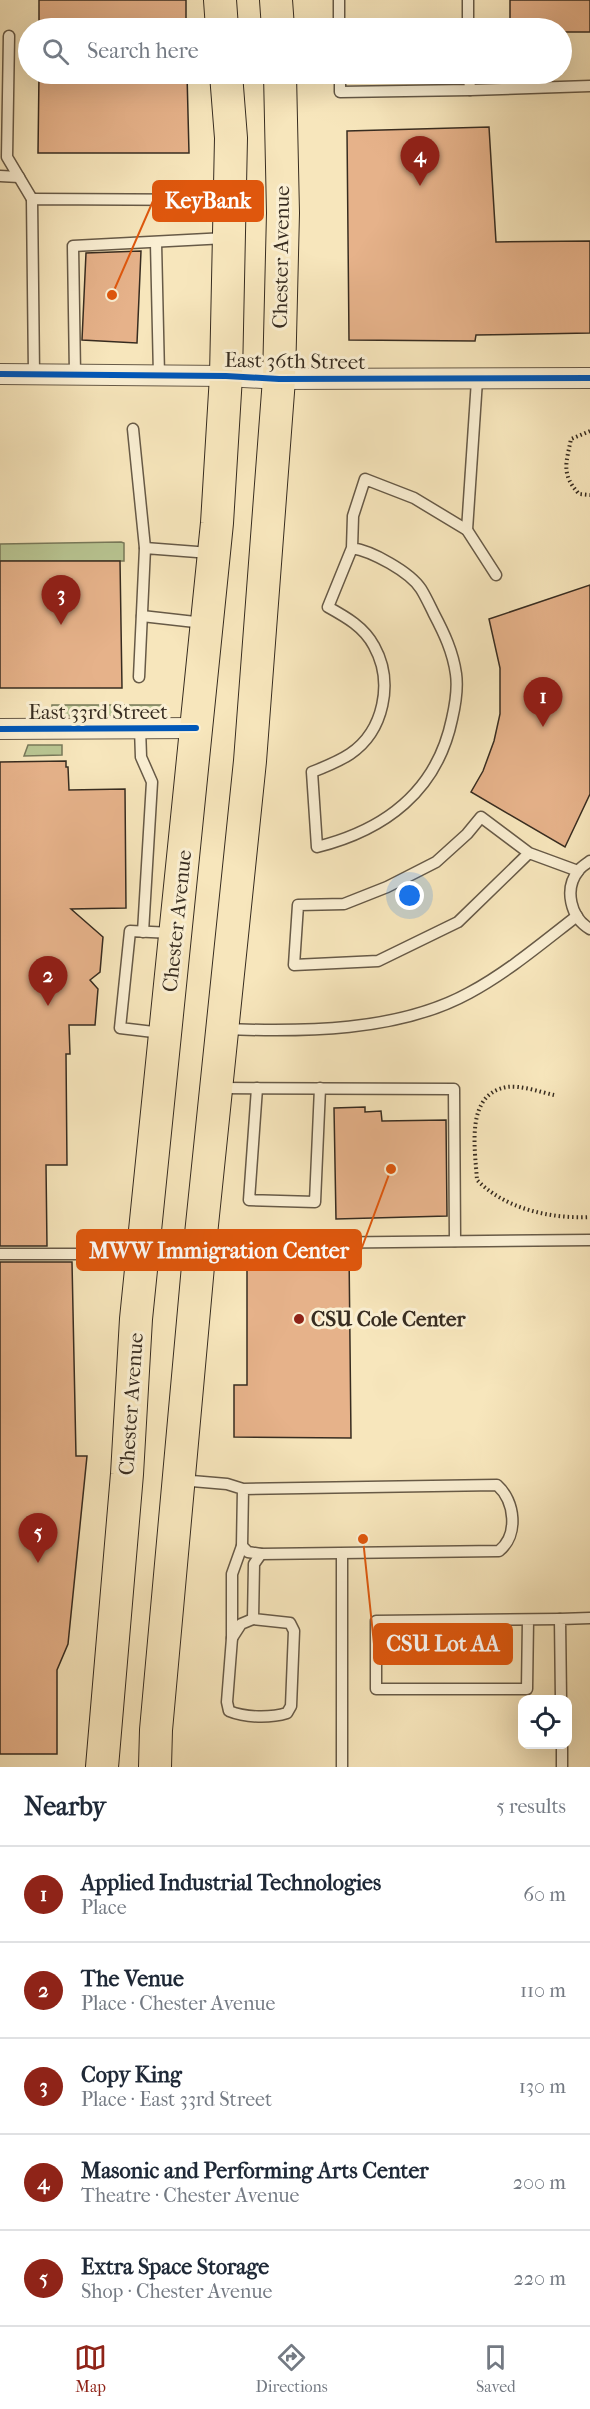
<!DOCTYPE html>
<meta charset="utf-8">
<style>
body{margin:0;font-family:"IM FELL French Canon",serif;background:#f2f2f3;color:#1f2937}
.controls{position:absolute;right:18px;bottom:18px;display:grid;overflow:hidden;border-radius:12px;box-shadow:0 6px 24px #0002}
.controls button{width:54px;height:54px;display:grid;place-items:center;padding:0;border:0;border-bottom:2px solid #e0e1e3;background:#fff;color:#1f2937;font:30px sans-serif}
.you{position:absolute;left:410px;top:896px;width:21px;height:21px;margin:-15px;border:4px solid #fff;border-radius:50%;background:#1a73e8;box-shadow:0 0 0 9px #1a73e833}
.badge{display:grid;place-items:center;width:39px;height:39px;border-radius:50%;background:#8f2418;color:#fff;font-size:20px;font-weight:700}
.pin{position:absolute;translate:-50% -50px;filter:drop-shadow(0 2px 3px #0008)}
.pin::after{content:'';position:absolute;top:32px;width:21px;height:18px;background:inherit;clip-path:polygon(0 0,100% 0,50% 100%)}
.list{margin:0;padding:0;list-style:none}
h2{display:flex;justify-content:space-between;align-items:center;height:78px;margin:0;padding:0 24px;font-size:26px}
h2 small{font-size:20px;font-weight:400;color:#747a83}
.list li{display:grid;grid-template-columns:39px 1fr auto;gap:18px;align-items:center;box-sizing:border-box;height:96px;padding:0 24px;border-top:2px solid #e0e1e3}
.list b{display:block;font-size:22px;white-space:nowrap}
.list p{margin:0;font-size:20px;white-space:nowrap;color:#747a83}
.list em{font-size:20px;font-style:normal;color:#747a83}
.icon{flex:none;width:33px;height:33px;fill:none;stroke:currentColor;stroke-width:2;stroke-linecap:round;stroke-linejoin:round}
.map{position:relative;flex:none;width:590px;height:1767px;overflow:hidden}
.search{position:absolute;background:#fff;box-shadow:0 6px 24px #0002;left:18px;right:18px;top:18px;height:66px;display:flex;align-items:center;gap:15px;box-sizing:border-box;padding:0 21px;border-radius:33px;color:#747a83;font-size:22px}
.sheet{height:558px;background:#fff}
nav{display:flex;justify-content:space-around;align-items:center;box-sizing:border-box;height:84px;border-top:2px solid #e0e1e3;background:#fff;font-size:16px;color:#747a83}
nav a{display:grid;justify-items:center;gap:3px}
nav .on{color:#8f2418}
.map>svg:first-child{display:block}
</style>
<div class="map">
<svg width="590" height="1767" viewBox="0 0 590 1767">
<rect width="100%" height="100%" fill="#f7e6bc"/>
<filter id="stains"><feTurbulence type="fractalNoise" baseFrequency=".00333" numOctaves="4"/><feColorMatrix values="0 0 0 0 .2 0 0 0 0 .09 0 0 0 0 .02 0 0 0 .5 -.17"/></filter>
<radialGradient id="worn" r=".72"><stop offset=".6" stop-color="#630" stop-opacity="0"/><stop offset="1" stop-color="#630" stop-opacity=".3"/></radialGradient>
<g fill="#b9c693" stroke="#78795a" stroke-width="1.5">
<path d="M121,542L124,543V561H0V544Z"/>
<path d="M52,705H163L160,711L147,716H51Z"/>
<path d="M28,745H62V755L24,756Z"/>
</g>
<g fill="#e6b28a" stroke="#372c20" stroke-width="1.5">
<rect x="39" y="0" width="147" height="28"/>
<path d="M510,0H590V32H561V28H510Z"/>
<path d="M39,74H187L189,153H38Z"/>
<path d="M489,127L496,242L590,241V333L476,335L475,341L349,340L347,131Z"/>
<path d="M141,251L137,343L82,340L86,253Z"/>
<path d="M0,561H120L122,688H0Z"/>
<path d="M590,585V794L565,847L471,792L483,771L494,741L500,714V668L489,619Z"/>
<path d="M66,761V767H68L69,790L125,789L126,908L71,909L103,937L100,972L90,980L98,989L95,1025H69L70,1054H66L67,1165H46L47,1246H0V762Z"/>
<path d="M365,1107V1112L381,1111L382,1121L446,1120L447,1216L336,1219L334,1108Z"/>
<path d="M349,1250L351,1438L234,1437V1385H247V1252Z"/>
<path d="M0,1262H72L76,1456H87L68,1644L57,1670V1754H0Z"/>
</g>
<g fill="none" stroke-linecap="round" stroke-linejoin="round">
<g stroke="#675a47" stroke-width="13">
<g id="lane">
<path d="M339,0V28"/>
<path d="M468,0V28"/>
<path d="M9,36L7,157L32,199"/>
<path d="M340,74V92L470,90L469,74"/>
<path d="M470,90L590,86"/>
<path d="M0,176L19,177"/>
<path d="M156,243L159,375"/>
<path d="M34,374L32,199L226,200"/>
<path d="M75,374L73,246L226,238"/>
<path d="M133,429L145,548"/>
<path d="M467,530L477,380"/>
<path d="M352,548C372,551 410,572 421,589C426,597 430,606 434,614C444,633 453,652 456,674C458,688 455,706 452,719C437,791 385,830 317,847L312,772C325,767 338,762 350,754C384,731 394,682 374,646C364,627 346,617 328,607L352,548L353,516L365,479L414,498L467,530L496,575"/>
<path d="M142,616L204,623"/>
<path d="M139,677L145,548L210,553"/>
<path d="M140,728L141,757L152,782L143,932"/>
<path d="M529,853L481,817L467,834L436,862L387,887L344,904L298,905L294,965L378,961L458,922L529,853L578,871"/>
<path d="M590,861C586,864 581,867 579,870C563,889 571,918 590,929"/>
<path d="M223,1029C302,1032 398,1032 469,993C508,972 542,943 577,916"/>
<path d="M162,1033L120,1028L130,931L172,933"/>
<path d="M219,1088L454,1089L455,1241"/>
<path d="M257,1088L249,1200L315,1202L320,1088"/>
<path d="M204,1244L590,1240"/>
<path d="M0,1254H140"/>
<path d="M180,1480L227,1484L243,1489L497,1485C515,1501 519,1535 499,1551L261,1554L248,1552L242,1546L243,1489"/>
<path d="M242,1546L232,1574V1638L227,1702L229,1711C246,1718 271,1718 287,1713L291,1706L294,1631L290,1623L253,1619L254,1564L261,1554"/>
<path d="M528,1620L527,1689H376V1621L560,1619"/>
<path d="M232,1638L241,1624L253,1619"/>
<path d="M561,1700L560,1619L590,1618"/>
<path d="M562,1744V1767"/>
<path d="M342,1767V1554"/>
</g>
</g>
<g stroke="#675a47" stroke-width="22">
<g id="street">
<path d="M0,374L226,376L279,379L590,378"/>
<path d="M0,729L196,728"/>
</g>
</g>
<g stroke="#372c20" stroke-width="34">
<g id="primary">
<path d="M220,0L222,28"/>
<path d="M276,0L278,28"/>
<path d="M102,1767L127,1474L136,1319L217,523L226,376L231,138L226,74"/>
<path d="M155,1767L156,1730L200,1244L250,761L279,379L283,213L280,74"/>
</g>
</g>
<g stroke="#372c20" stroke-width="4" stroke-dasharray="1.5 3" stroke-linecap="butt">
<path d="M590,431L571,439C566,464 561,474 579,494L590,495"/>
<path d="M554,1095C540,1092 521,1085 507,1087C465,1094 475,1148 477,1180C505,1209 551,1219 590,1217"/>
</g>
<use href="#lane" stroke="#faefd3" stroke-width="10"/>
<use href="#street" stroke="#faefd3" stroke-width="20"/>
<use href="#primary" stroke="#f7e6bc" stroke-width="32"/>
<g stroke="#faefd3" stroke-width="10">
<g id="cycleway">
<path d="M0,374L226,376L279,379L590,378"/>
<path d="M0,729L196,728"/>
</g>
</g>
<use href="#cycleway" stroke="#0057b8" stroke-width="6"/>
</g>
<circle fill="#8f2418" stroke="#faefd3" stroke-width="2" cx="299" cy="1319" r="6"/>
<g text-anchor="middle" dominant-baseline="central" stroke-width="6" stroke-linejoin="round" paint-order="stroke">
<g font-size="21" fill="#372c20" stroke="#faefd3">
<text transform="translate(281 257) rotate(-89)">Chester Avenue</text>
<text transform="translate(295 361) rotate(1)">East 36th Street</text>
<text x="98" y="712">East 33rd Street</text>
<text transform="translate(177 921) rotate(-84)">Chester Avenue</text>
<text transform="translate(131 1404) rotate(-86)">Chester Avenue</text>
</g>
<g font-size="21" font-weight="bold" fill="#372c20" stroke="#faefd3" text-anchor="start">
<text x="311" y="1319">CSU Cole Center</text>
</g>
</g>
<path fill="none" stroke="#df570d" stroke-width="2" d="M112 295L153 201M391 1169L361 1250M363 1539L374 1644"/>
<g fill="#df570d" stroke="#faefd3" stroke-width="2">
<circle cx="112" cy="295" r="6"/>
<circle cx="391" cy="1169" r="6"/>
<circle cx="363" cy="1539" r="6"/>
</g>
<g fill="#df570d" stroke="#df570d" stroke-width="2">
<rect x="153" y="181" width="110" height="40" rx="6"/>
<rect x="77" y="1230" width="284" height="40" rx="6"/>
<rect x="374" y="1624" width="138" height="40" rx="6"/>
</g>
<g font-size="22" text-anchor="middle" font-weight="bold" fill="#fff">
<text x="208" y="208">KeyBank</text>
<text x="219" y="1258">MWW Immigration Center</text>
<text x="443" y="1651">CSU Lot AA</text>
</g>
<rect width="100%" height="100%" filter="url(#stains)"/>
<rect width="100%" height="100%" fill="url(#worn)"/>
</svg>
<div class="controls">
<button><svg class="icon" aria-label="locate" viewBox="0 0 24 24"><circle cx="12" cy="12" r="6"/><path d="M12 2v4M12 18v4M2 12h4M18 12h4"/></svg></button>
</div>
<div class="you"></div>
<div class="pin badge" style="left:543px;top:727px">1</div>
<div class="pin badge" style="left:48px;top:1006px">2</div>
<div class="pin badge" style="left:61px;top:625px">3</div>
<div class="pin badge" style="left:420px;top:186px">4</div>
<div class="pin badge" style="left:38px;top:1563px">5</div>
<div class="search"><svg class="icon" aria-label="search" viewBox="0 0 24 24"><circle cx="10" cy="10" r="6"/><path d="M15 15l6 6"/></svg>Search here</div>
</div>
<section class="sheet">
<h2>Nearby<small>5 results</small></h2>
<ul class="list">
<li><span class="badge">1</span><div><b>Applied Industrial Technologies</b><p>Place</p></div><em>60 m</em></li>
<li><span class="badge">2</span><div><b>The Venue</b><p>Place · Chester Avenue</p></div><em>110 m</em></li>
<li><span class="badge">3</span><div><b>Copy King</b><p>Place · East 33rd Street</p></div><em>130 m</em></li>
<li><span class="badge">4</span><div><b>Masonic and Performing Arts Center</b><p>Theatre · Chester Avenue</p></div><em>200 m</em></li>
<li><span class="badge">5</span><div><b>Extra Space Storage</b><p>Shop · Chester Avenue</p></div><em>220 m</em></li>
</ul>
</section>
<nav>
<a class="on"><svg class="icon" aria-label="map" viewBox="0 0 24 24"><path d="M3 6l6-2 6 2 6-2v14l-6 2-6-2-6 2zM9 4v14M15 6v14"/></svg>Map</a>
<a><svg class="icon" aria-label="directions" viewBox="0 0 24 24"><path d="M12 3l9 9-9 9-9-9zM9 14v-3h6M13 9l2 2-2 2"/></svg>Directions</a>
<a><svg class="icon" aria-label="saved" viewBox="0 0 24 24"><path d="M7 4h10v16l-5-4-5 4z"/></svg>Saved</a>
</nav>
